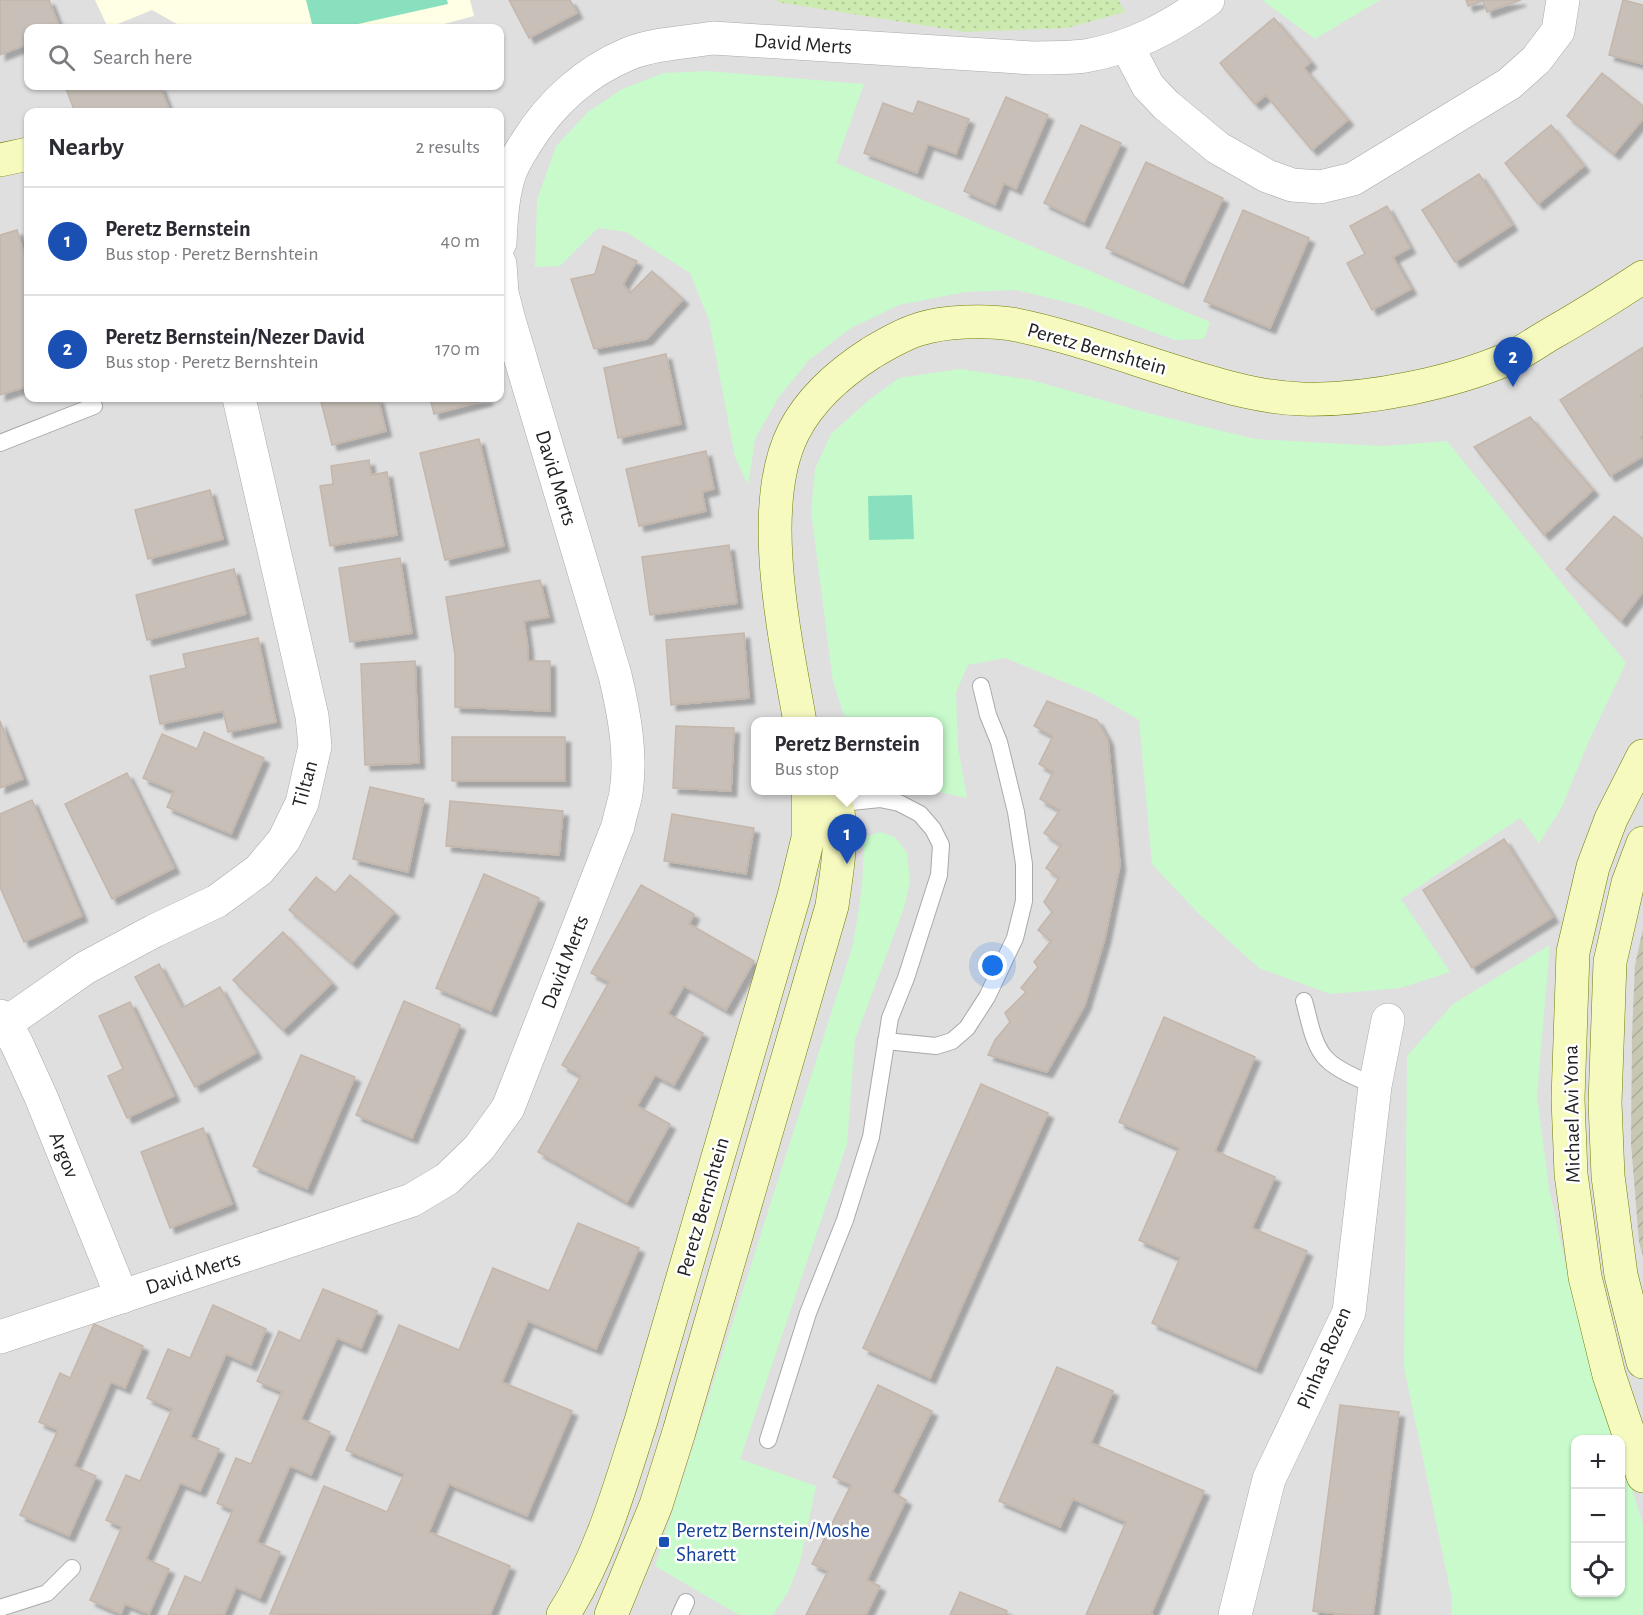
<!DOCTYPE html>
<meta charset="utf-8">
<style>
body{margin:0;font-family:"Alegreya Sans",sans-serif;background:#f7f7f7;color:#2b2b33}
.controls{position:absolute;right:18px;bottom:18px;display:grid;overflow:hidden;border-radius:12px;box-shadow:0 2px 4px #0004}
.controls button{width:54px;height:54px;display:grid;place-items:center;padding:0;border:0;border-bottom:2px solid #e1e1e2;background:#fff;color:#2b2b33;font:30px sans-serif}
.you{position:absolute;left:993px;top:966px;width:21px;height:21px;margin:-15px;border:4px solid #fff;border-radius:50%;background:#1a73e8;box-shadow:0 0 0 9px #1a73e833}
.badge{display:grid;place-items:center;width:39px;height:39px;border-radius:50%;background:#d40000;color:#fff;font-size:20px;font-weight:700}
.pin{position:absolute;translate:-50% -50px;filter:drop-shadow(0 2px 3px #0008)}
.pin::after{content:'';position:absolute;top:32px;width:21px;height:18px;background:inherit;clip-path:polygon(0 0,100% 0,50% 100%)}
.popup{position:absolute;left:751px;top:717px;width:192px;height:78px;box-sizing:border-box;display:grid;place-content:center;border-radius:12px;background:#fff;filter:drop-shadow(0 2px 4px #0005);font-size:20px;white-space:nowrap;color:#7c7c81}
.popup b{font-size:22px;color:#2b2b33}
.popup::after{content:'';position:absolute;left:50%;top:100%;margin-left:-12px;border:12px solid transparent;border-top-color:#fff}
.list{margin:0;padding:0;list-style:none}
h2{display:flex;justify-content:space-between;align-items:center;height:78px;margin:0;padding:0 24px;font-size:26px}
h2 small{font-size:20px;font-weight:400;color:#7c7c81}
.list li{display:grid;grid-template-columns:39px 1fr auto;gap:18px;align-items:center;box-sizing:border-box;height:108px;padding:0 24px;border-top:2px solid #e1e1e2}
.list b{display:block;font-size:22px;white-space:nowrap}
.list p{margin:0;font-size:20px;white-space:nowrap;color:#7c7c81}
.list em{font-size:20px;font-style:normal;color:#7c7c81}
.icon{flex:none;width:33px;height:33px;fill:none;stroke:currentColor;stroke-width:2;stroke-linecap:round;stroke-linejoin:round}
.map{position:relative;flex:none;width:1643px;height:1615px;overflow:hidden}
.search{position:absolute;background:#fff;box-shadow:0 2px 4px #0004;left:24px;top:24px;width:480px;height:66px;display:flex;align-items:center;gap:15px;box-sizing:border-box;padding:0 21px;border-radius:12px;color:#7c7c81;font-size:22px}
.panel{position:absolute;background:#fff;box-shadow:0 2px 4px #0004;left:24px;top:108px;width:480px;height:294px;border-radius:12px}
.map>svg:first-child{display:block}
</style>
<div class="map">
<svg width="1643" height="1615" viewBox="0 0 1643 1615">
<defs>
<pattern id="construction-furrows" width="10" height="10" patternUnits="userSpaceOnUse" patternTransform="scale(1.5)"><rect width="10" height="10" fill="#c7c7b4"/><path d="M-1 1l2-2M0 10L10 0M9 11l2-2" fill="none" stroke="#abab9a"/></pattern>
<pattern id="grass-dots" width="8" height="8" patternUnits="userSpaceOnUse" patternTransform="scale(1.5)"><rect width="8" height="8" fill="#cdebb0"/><path d="M2 2h.1M6 6h.1" fill="none" stroke="#b0c997" stroke-width="1.8" stroke-linecap="round"/></pattern>
<filter id="shadow"><feDropShadow dx="5.5" dy="5.5" stdDeviation="1.5" flood-color="#0004"/></filter>
</defs>
<rect width="100%" height="100%" fill="#f2efe9"/>
<path fill="#e0dfdf" fill-rule="evenodd" d="M0,0H1643V1615H0ZM28,28H500V86H28ZM28,112H500V398H28ZM756,722H938V790H756ZM1576,1440H1620V1592H1576Z"/>
<path fill="#ffffe5" d="M95,0H470L474,16L429,28H184L152,10L108,28Z"/>
<path fill="url(#construction-furrows)" d="M1643,929V1257L1639,1242L1631,1143L1632,1036L1635,965Z"/>
<path fill="url(#grass-dots)" d="M777,0H1118L1125,12L1067,28L966,32L777,2Z"/>
<g fill="#c8facc">
<path d="M1262,0H1380L1315,39Z"/>
<path d="M708,71L864,84L836,163L1210,322L1204,339L1175,340L1078,305L1016,290L965,292L899,305L851,328L809,360L779,397L755,439L748,485L735,457L709,320L690,273L626,232L598,228L560,266L535,267L537,200L556,146L588,112L622,89L664,73Z"/>
<path d="M960,369L1031,380L1148,413L1255,439L1383,446L1447,441L1626,663L1587,745L1562,807L1539,843L1520,818L1401,899L1450,972L1400,988L1330,994L1259,968L1198,913L1152,864L1139,720L1094,694L1005,658L968,665L956,692L958,748L967,798L934,791L938,790V722L846,721L833,682L811,511L815,469L831,434L869,400L899,378Z"/>
<path d="M880,832L895,837L907,853L910,881L904,908L855,1039L847,1144L740,1459L816,1486L800,1562L788,1592L773,1615H739L655,1566L852,948C859,911 865,876 863,838Z"/>
<path d="M1550,945L1537,1096L1549,1188L1573,1299L1617,1439L1576,1440V1592H1620L1621,1452L1643,1525V1615H1451L1452,1599L1404,1367L1407,1056L1453,1004Z"/>
</g>
<g fill="#88e0be">
<path d="M306,0H447L448,4L340,28H313Z"/>
<path d="M912,495L914,539L869,540L868,496Z"/>
</g>
<g fill="#c7bfb8" stroke="#c4b6ab" stroke-width="1.5" filter="url(#shadow)">
<path d="M0,0H49L60,28H28V44L0,55Z"/>
<path d="M509,0H570L577,13L529,38Z"/>
<path d="M1466,0H1521L1487,12L1483,1L1468,6Z"/>
<path d="M1623,0L1643,5V64L1609,55Z"/>
<path d="M1274,18L1311,62L1304,68L1348,120L1312,150L1266,95L1255,104L1220,63Z"/>
<path d="M1602,73L1643,106V119L1614,154L1567,116Z"/>
<path d="M65,86H160L170,112H75Z"/>
<path d="M1006,97L1048,115L1016,189L1004,183L995,205L964,191Z"/>
<path d="M918,101L969,119L956,154L928,144L917,173L864,153L883,103L913,114Z"/>
<path d="M1081,125L1121,143L1084,222L1044,203Z"/>
<path d="M1551,125L1584,166L1538,204L1505,163Z"/>
<path d="M1146,162L1223,198L1183,283L1106,248Z"/>
<path d="M1479,174L1512,225L1455,262L1422,210Z"/>
<path d="M1387,206L1410,248L1393,257L1411,289L1372,310L1347,263L1365,254L1350,226Z"/>
<path d="M1243,210L1309,238L1270,328L1204,301Z"/>
<path d="M17,230L28,267V386L0,395V235Z"/>
<path d="M603,246L637,261L623,284L630,293L652,271L683,299L647,339L594,349L571,279L595,274Z"/>
<path d="M1643,347V395L1641,396L1643,399V436L1640,437L1643,441V456L1610,476L1560,400Z"/>
<path d="M666,354L681,424L618,438L604,368Z"/>
<path d="M320,398H378L386,431L332,445Z"/>
<path d="M430,398H487V400L434,414Z"/>
<path d="M1530,417L1593,490L1544,535L1474,447Z"/>
<path d="M479,439L504,546L445,560L420,453Z"/>
<path d="M706,451L714,489L702,492L706,511L639,526L626,469Z"/>
<path d="M369,460L371,475L387,472L397,535L330,546L320,486L333,484L331,466Z"/>
<path d="M210,490L223,539L148,559L135,510Z"/>
<path d="M1614,516L1643,539V592L1621,621L1566,569Z"/>
<path d="M729,545L737,603L650,615L642,557Z"/>
<path d="M400,558L412,633L350,642L339,568Z"/>
<path d="M234,569L246,614L147,640L136,595Z"/>
<path d="M540,580L549,617L524,621L528,648V661H550V711L455,707V655L446,597Z"/>
<path d="M744,633L749,698L671,705L666,640Z"/>
<path d="M258,638L276,722L228,732L223,711L160,724L150,676L186,668L183,654Z"/>
<path d="M415,661L419,763L365,765L361,664Z"/>
<path d="M1047,701L1097,720L1108,740L1120,865L1105,938L1085,1005L1047,1072L988,1055L995,1040L1010,1022L1005,1013L1026,992L1021,988L1038,967L1034,962L1051,941L1038,930L1052,912L1044,902L1059,878L1046,868L1061,845L1044,833L1060,810L1040,799L1053,772L1039,764L1053,736L1034,726Z"/>
<path d="M0,721L23,779L0,788Z"/>
<path d="M676,726L734,728L731,791L673,788Z"/>
<path d="M204,732L264,758L231,834L167,807L174,791L143,778L162,734L197,749Z"/>
<rect x="452" y="737" width="113" height="44"/>
<path d="M127,773L174,868L112,899L65,804Z"/>
<path d="M370,787L424,799L408,872L353,859Z"/>
<path d="M32,800L82,916L24,942L0,887V814Z"/>
<path d="M450,801L563,811L559,855L446,846Z"/>
<path d="M672,814L754,828L746,874L664,861Z"/>
<path d="M1504,839L1553,917L1472,968L1423,890Z"/>
<path d="M484,874L539,898L491,1011L436,988Z"/>
<path d="M350,875L394,912L352,963L289,910L316,877L335,893Z"/>
<path d="M641,885L694,914L689,924L754,961L726,1010L684,986L668,1014L703,1033L674,1085L655,1075L637,1106L670,1124L627,1202L538,1152L581,1076L562,1065L609,982L591,973Z"/>
<path d="M283,932L332,983L283,1030L233,980Z"/>
<path d="M159,964L182,1008L220,987L256,1053L195,1087L135,977Z"/>
<path d="M404,1001L460,1025L412,1138L356,1115Z"/>
<path d="M130,1002L174,1096L127,1118L108,1076L123,1069L99,1016Z"/>
<path d="M1164,1017L1255,1057L1215,1151L1275,1177L1252,1228L1307,1251L1256,1368L1152,1323L1180,1258L1139,1240L1179,1148L1119,1122Z"/>
<path d="M301,1055L355,1077L307,1189L253,1166Z"/>
<path d="M981,1084L1048,1113L930,1378L863,1348Z"/>
<path d="M203,1128L232,1204L170,1228L141,1152Z"/>
<path d="M578,1223L639,1248L596,1349L528,1321L502,1382L572,1411L527,1516L449,1484L429,1532L510,1566L490,1615L270,1614L324,1486L387,1512L404,1474L346,1450L399,1325L459,1350L493,1268L549,1291Z"/>
<path d="M323,1289L377,1311L361,1348L337,1338L301,1419L330,1432L311,1475L290,1466L257,1542L280,1552L260,1598L236,1587L224,1615H168L185,1576L201,1583L233,1510L217,1503L236,1458L251,1464L282,1392L257,1381L279,1331L300,1341Z"/>
<path d="M213,1305L266,1329L251,1365L226,1354L190,1437L219,1449L200,1491L180,1483L146,1559L169,1569L149,1614L125,1604L121,1614L90,1600L122,1527L106,1520L126,1475L140,1481L172,1409L147,1398L168,1349L190,1358Z"/>
<path d="M94,1324L143,1346L125,1388L111,1382L74,1466L96,1476L69,1536L20,1515L58,1430L39,1422L60,1373L70,1378Z"/>
<path d="M1057,1367L1113,1391L1091,1443L1204,1491L1151,1614L1153,1615H1086L1126,1522L1073,1499L1060,1527L999,1501Z"/>
<path d="M878,1385L932,1411L892,1492L906,1500L867,1580L880,1586L866,1615H806L828,1571L812,1564L851,1485L833,1477Z"/>
<path d="M1340,1405L1399,1412L1373,1615H1348L1313,1611Z"/>
<path d="M960,1592L1007,1611L1005,1615H950Z"/>
</g>
<g fill="none" stroke-linecap="round" stroke-linejoin="round">
<g stroke="#a9a9a9" stroke-width="18">
<g id="lane">
<path d="M0,443L94,406"/>
<path d="M1304,1001C1309,1018 1312,1040 1323,1055C1333,1069 1360,1079 1375,1086"/>
<path d="M886,1041L936,1046L952,1041L967,1028L987,997L1015,938L1024,901V864L1016,812L999,742L988,715L981,686"/>
<path d="M768,1440L808,1313L845,1220L871,1137L890,1018L906,978L939,875L941,845L933,829L920,814L899,803L880,799L832,804"/>
<path d="M0,1608L47,1593L72,1568"/>
<path d="M680,1615L686,1602"/>
</g>
</g>
<g stroke="#a9a9a9" stroke-width="34">
<g id="street">
<path d="M1127,46L1148,86L1166,105L1218,148L1267,176L1292,185L1320,187L1353,179L1509,84L1536,60L1558,31L1563,0"/>
<path d="M500,243C501,222 502,200 508,179C511,166 519,154 526,143C550,104 585,72 628,54C652,44 687,42 713,38L1033,58C1050,58 1068,58 1085,56C1132,48 1169,28 1208,0"/>
<path d="M0,1016L16,1042L41,1097L122,1297"/>
<path d="M5,1024L85,968L154,931L217,901L259,870L284,840L302,803L315,746L312,716L239,398"/>
<path d="M0,1337L412,1200L447,1179L479,1148L508,1108L618,826C620,815 624,804 626,793C632,754 624,713 615,675L509,320L502,293L500,264"/>
<path d="M1235,1615L1269,1479L1349,1312L1375,1086L1388,1020"/>
</g>
</g>
<g stroke="#707d05" stroke-width="34">
<g id="secondary">
<path d="M0,160L28,154"/>
<path d="M800,722C786,641 755,506 794,431C811,398 840,373 871,353C886,344 903,334 920,329C945,321 986,320 1012,324C1072,336 1130,358 1189,376C1226,387 1263,398 1302,399C1367,401 1453,383 1512,357C1526,350 1540,340 1554,332C1584,315 1614,296 1643,277"/>
<path d="M1643,756L1611,819L1593,867L1573,952L1568,1099L1571,1174L1585,1277L1609,1375L1643,1476"/>
<path d="M1643,843L1628,883L1610,962L1605,1103L1608,1176L1621,1275L1643,1362"/>
<path d="M563,1615C601,1556 620,1486 641,1421L794,896L808,838V790"/>
<path d="M611,1615L656,1505L679,1432L832,906C837,868 846,828 833,790"/>
</g>
</g>
<use href="#lane" stroke="#fff" stroke-width="16"/>
<use href="#street" stroke="#fff" stroke-width="33"/>
<use href="#secondary" stroke="#f7fabf" stroke-width="33"/>
</g>
<rect fill="#1a4fb4" stroke="#fff" stroke-width="2" x="658" y="1536" width="12" height="12" rx="3"/>
<g text-anchor="middle" dominant-baseline="central" stroke-width="5" stroke-linejoin="round" paint-order="stroke">
<g font-size="21" fill="#222" stroke="#fff">
<text transform="translate(803 44) rotate(4)">David Merts</text>
<text transform="translate(1097 349) rotate(16)">Peretz Bernshtein</text>
<text transform="translate(556 478) rotate(73)">David Merts</text>
<text transform="translate(305 784) rotate(-75)">Tiltan</text>
<text transform="translate(565 962) rotate(-69)">David Merts</text>
<text transform="translate(1572 1114) rotate(-91)">Michael Avi Yona</text>
<text transform="translate(64 1155) rotate(68)">Argov</text>
<text transform="translate(703 1207) rotate(-74)">Peretz Bernshtein</text>
<text transform="translate(193 1273) rotate(-18)">David Merts</text>
<text transform="translate(1324 1358) rotate(-67)">Pinhas Rozen</text>
</g>
<g font-size="21" fill="#164399" stroke="#fff" text-anchor="start">
<text x="676" y="1530">Peretz Bernstein/Moshe<tspan x="676" dy="24">Sharett</tspan></text>
</g>
</g>
</svg>
<div class="controls">
<button>+</button>
<button>−</button>
<button><svg class="icon" aria-label="locate" viewBox="0 0 24 24"><circle cx="12" cy="12" r="6"/><path d="M12 2v4M12 18v4M2 12h4M18 12h4"/></svg></button>
</div>
<div class="you"></div>
<div class="pin badge" style="left:847px;top:864px;background:#1a4fb4">1</div>
<div class="popup"><b>Peretz Bernstein</b>Bus stop</div>
<div class="pin badge" style="left:1513px;top:387px;background:#1a4fb4">2</div>
<div class="search"><svg class="icon" aria-label="search" viewBox="0 0 24 24"><circle cx="10" cy="10" r="6"/><path d="M15 15l6 6"/></svg>Search here</div>
<section class="panel">
<h2>Nearby<small>2 results</small></h2>
<ul class="list">
<li><span class="badge" style="background:#1a4fb4">1</span><div><b>Peretz Bernstein</b><p>Bus stop · Peretz Bernshtein</p></div><em>40 m</em></li>
<li><span class="badge" style="background:#1a4fb4">2</span><div><b>Peretz Bernstein/Nezer David</b><p>Bus stop · Peretz Bernshtein</p></div><em>170 m</em></li>
</ul>
</section>
</div>
